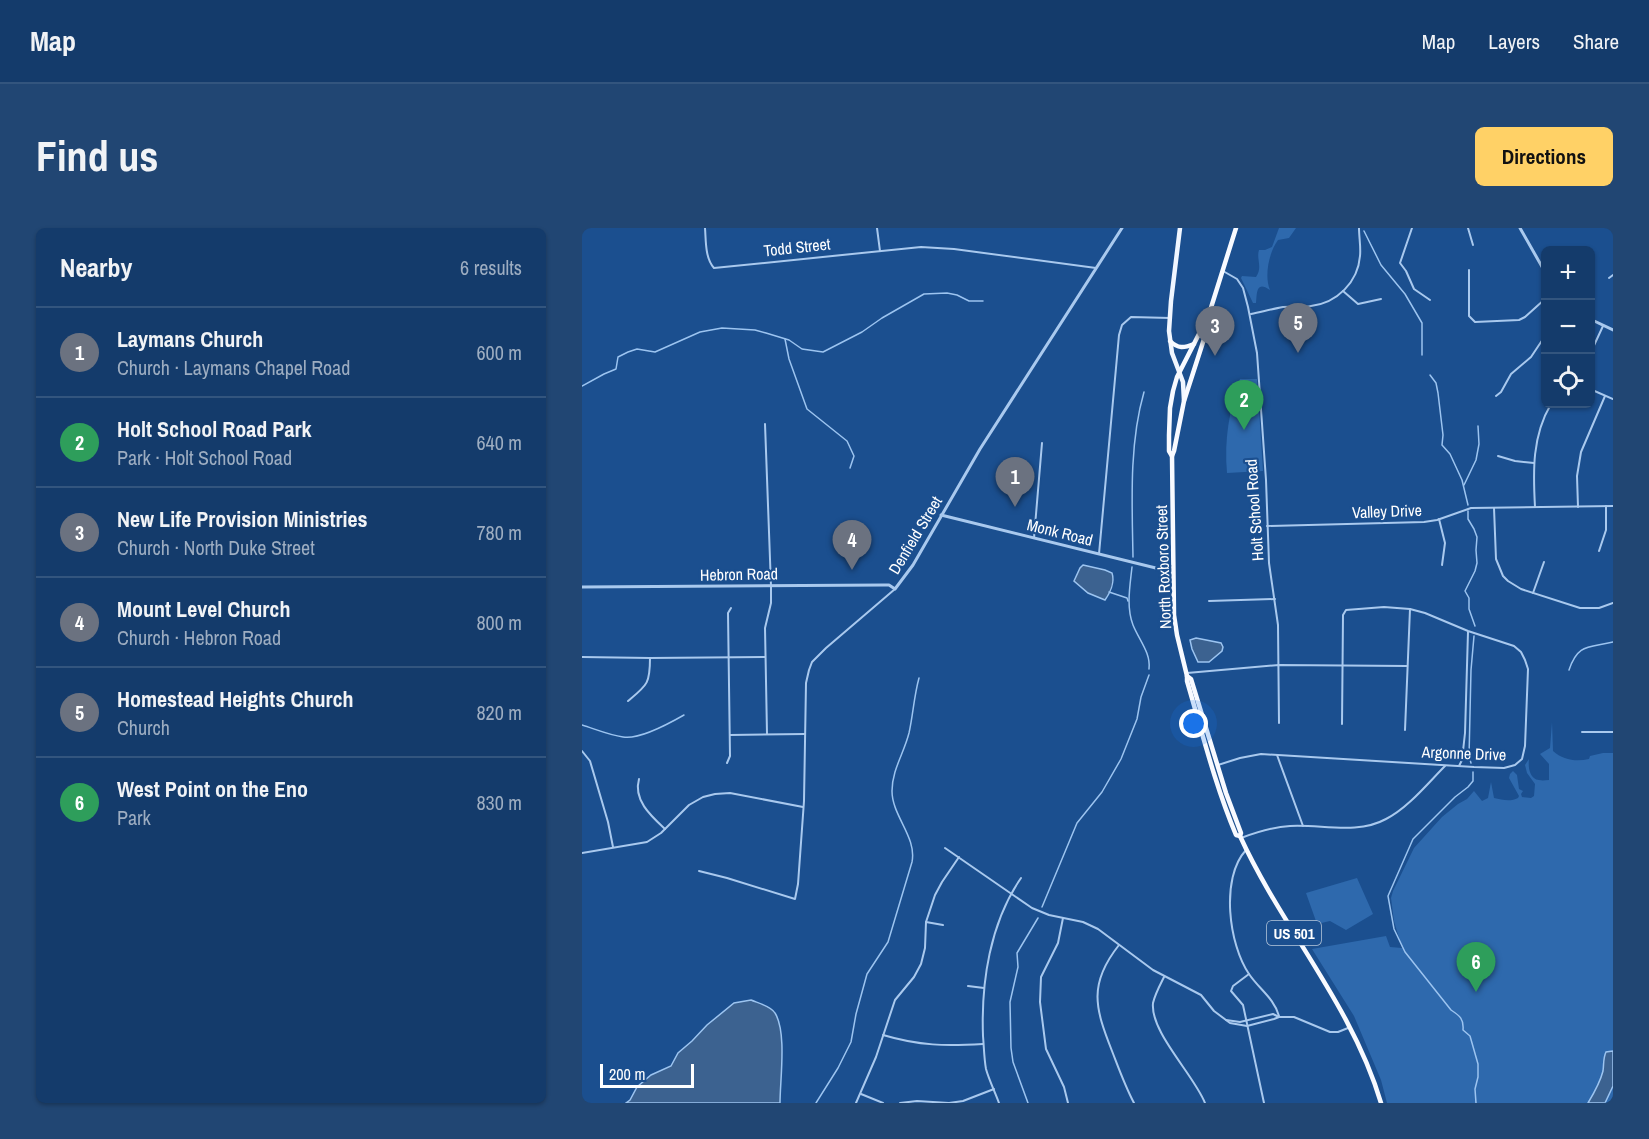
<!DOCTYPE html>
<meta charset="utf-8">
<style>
body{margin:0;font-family:"Archivo Narrow",sans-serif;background:#214673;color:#f1f3f6}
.controls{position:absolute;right:18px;top:18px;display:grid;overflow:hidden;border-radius:9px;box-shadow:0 2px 4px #0004}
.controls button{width:54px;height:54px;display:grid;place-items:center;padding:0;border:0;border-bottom:2px solid #33557e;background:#143b6b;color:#f1f3f6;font:30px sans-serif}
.scale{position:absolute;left:18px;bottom:15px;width:94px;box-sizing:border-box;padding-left:6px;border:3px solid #fff;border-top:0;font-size:16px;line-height:21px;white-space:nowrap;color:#fff;-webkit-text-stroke:4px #1b4f8f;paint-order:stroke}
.you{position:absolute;left:612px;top:496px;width:21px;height:21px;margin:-15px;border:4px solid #fff;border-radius:50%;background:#1a73e8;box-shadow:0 0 0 9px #1a73e833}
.badge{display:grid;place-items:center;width:39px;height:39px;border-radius:50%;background:#ffd166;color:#fff;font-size:20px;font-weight:700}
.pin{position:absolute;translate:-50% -50px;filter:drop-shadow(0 2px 3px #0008)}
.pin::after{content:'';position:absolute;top:32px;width:21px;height:18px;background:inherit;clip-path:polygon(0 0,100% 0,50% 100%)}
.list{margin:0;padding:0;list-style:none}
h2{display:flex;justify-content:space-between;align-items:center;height:78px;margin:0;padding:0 24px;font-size:26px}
h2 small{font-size:20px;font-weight:400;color:#9dadc1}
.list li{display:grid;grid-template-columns:39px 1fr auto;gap:18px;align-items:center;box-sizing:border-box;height:90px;padding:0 24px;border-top:2px solid #33557e}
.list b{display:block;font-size:22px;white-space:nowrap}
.list p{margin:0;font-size:20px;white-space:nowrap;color:#9dadc1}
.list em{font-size:20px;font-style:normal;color:#9dadc1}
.icon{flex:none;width:33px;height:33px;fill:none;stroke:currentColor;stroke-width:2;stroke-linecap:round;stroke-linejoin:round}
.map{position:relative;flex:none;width:1031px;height:875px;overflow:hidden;border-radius:9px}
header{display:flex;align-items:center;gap:36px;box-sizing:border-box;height:84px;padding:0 30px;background:#143b6b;border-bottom:2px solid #33557e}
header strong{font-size:28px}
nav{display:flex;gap:33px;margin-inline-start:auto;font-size:21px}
.intro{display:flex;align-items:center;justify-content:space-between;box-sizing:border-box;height:144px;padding:0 36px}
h1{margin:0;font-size:42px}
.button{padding:15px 27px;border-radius:9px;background:#ffd166;color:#111;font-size:21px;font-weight:700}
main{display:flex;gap:36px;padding:0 36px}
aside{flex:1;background:#143b6b;border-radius:9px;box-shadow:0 2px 4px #0004}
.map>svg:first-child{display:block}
</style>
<header>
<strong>Map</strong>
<nav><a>Map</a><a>Layers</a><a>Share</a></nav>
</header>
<div class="intro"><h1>Find us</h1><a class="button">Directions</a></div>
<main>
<aside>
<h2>Nearby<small>6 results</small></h2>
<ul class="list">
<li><span class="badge" style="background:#6b7280">1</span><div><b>Laymans Church</b><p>Church · Laymans Chapel Road</p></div><em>600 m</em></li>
<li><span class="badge" style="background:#2e9e5b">2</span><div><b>Holt School Road Park</b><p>Park · Holt School Road</p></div><em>640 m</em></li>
<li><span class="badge" style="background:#6b7280">3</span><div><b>New Life Provision Ministries</b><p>Church · North Duke Street</p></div><em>780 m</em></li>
<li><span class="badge" style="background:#6b7280">4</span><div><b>Mount Level Church</b><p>Church · Hebron Road</p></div><em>800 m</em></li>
<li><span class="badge" style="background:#6b7280">5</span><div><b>Homestead Heights Church</b><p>Church</p></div><em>820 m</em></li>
<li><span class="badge" style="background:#2e9e5b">6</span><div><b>West Point on the Eno</b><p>Park</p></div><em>830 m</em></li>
</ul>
</aside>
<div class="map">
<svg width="1031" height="875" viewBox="0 0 1031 875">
<rect width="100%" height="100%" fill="#1b4f8f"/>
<g fill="#2e69ad">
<path d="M697,0H714L707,10L696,12C687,24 682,48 688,62C674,52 675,65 674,75H671L659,50L660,48L674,49C681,39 674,31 677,22H683L690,19Z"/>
<path d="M658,151H675L681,243L645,245C642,213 647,182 658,151Z"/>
<path d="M970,494L971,523C981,532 994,534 1007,531L1008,528L1021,525H1031V875H805L799,852L772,788L730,721L804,708L808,719L820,720L812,693L809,670L811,663L832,620L860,589L876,576L885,571L892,563L900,573L906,570L909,554L912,570C920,572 929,574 936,570L937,568L927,550L928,546L931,543L935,547L937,561L941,563L939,566L940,569L949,570L952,568L953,556L945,545L943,537L947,531C946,538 947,551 957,552C961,553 964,552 967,552V536L958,526L968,520Z"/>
<path d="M775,650L791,686L764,702L748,693L735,696L724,665Z"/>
</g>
<g fill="#3c6290" stroke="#9cc4f0" stroke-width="1.5">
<path d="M501,337L523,342L530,345C533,354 528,365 523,372L506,365L492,353L498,340Z"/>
<path d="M614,410L639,415L641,419L640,423L627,434H616L610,421L608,412Z"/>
<path d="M169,772C176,775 189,778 193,785C205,804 198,852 198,875H44L48,872L55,859L69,847L89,838L96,825L110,813L125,797L152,775Z"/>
<path d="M1031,823V858L1023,875H1006C1012,865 1018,855 1021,843C1022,836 1021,830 1024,824Z"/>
</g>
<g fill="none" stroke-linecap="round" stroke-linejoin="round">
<g stroke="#9cc4f0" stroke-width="1.5">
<path d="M782,3L799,37L823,66L840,95V127"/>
<path d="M203,111L207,131L225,181L265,213L272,228L268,240"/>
<path d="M848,147L854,155L856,165L861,207L860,217L868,226L880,252L886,277"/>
<path d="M0,158L22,146L34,141L36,129L46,124L55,121L73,124L118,104L140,100L173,102L184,105L207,112L220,121L241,124L280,104L300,90L342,66L365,65L375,67L387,73H401"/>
<path d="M882,257L894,232L897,216L896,198"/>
<path d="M886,283V291L892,301L895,309L894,322L895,335L893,343L883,363L887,370V381L893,398"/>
<path d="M551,329C550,275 547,216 562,164"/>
<path d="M550,339C548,358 544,379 551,397C557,412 569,425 567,441"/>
<path d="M527,364L545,370L546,373"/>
<path d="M987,442C996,415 1007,420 1031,414"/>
<path d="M0,497C13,501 27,507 41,509C57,512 88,495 102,487"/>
<path d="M889,535L887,529L889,442L892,408"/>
<path d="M891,544V553L886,559L873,569L831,611L806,668L812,701L823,724L869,782C878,788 882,791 881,802L888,808L896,836V849L893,861L894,875"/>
<path d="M460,679L495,595L520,564L539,531L555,491L559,469L567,447"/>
<path d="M234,875L256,840L269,814L274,786L285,746L306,714L330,634C335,609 310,588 310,563C310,542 322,525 327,505C331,487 332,468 337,450"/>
<path d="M446,875L431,834L429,820L428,774L436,739L435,725L456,690"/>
</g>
<g stroke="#a9c9ee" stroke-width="2">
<path d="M123,0C124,13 123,30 132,40L339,19L372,21L514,40"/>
<path d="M295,0L298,23"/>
<path d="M830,0L818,35L824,43L832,61L848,72"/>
<path d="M886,0L891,17"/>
<path d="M887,42V88L893,94L937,92L943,89L963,71"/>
<path d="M641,43L655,51L661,60L666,79L675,125L684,252L687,335L696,397L697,495"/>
<path d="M1027,50L1031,47"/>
<path d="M761,63L776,76L799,71"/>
<path d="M669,86C679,84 690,81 701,79C710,78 720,80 729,78C755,75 776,54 778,28C779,19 777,9 777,0"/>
<path d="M1008,126L1021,98"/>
<path d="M1008,161L1031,171"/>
<path d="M914,168L919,164L929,146L949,129L963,108"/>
<path d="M183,196L189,358V375L183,400L185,506"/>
<path d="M916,228L933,233L952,235"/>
<path d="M953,279C951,243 950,208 969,176"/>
<path d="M996,279L995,248L999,224L1023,168"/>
<path d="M912,280L914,331L921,348L926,353L939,361L998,380H1017L1031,375"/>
<path d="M857,291L863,315L860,337"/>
<path d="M685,298L842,294L855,292L889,280L1031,278"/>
<path d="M452,310L460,215"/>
<path d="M1017,323L1024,302V278"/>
<path d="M517,326L537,107L540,97L549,89L588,90"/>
<path d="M951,365L962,334"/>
<path d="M627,373L693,371"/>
<path d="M0,429L68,430L183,429"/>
<path d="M605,445L697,437L825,438"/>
<path d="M46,473C65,457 68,456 68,430"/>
<path d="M823,502L828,381"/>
<path d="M1000,504H1031"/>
<path d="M148,507L223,506"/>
<path d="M0,523L8,533L26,594L31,619"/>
<path d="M695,527L721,598"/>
<path d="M145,535L148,528L146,385L149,380"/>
<path d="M636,537L658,530L679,526L892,539L922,540L933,537L940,531L943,518L946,441L943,432L939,424L932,418L886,403L843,385L828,381L802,379L764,382L761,387L760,496"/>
<path d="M877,538L880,532L883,505L886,404"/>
<path d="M57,551C51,572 69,588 83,601"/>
<path d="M659,610C675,604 690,599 708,598C739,596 775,607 804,591C826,580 846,555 863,538"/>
<path d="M363,620L450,680L467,687L501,694L516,701L571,742L619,767L632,783L648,795L665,798L692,791L697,789"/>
<path d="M664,622C638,650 647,717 667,746C677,761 692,770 697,788"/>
<path d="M0,625L65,614L79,605L107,577L121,569L133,566L148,565L221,579"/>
<path d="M117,643L145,650L213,671L216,656L222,573L224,455L227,442L230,434L244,420L313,361"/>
<path d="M481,690L476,715L459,749L458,774L464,821L482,859L486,875"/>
<path d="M344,694L361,697"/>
<path d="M537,717C506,756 513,780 530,823C537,841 543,858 552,875"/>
<path d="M667,746L651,758L649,763L661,777L682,875"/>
<path d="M582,749C578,757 573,766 571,775C568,804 612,847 623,875"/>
<path d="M386,758L402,760"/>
<path d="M644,792L658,794L691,786L697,789H712L748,804H756L766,800"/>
<path d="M301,807C338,818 363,818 401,816"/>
<path d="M279,866L301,875"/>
<path d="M274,875L294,829L313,772L332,749L339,736L343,720L344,694L353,667L360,654L377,629"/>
<path d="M318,875L335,873L367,875"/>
<path d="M367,875L381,873L412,861"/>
<path d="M417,875C413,864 407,852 404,841C402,830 402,819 401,808C399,754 408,695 439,650"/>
</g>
<g stroke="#a9c9ee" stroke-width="3">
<path d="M938,0L963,44"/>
<path d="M1008,91L1031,102"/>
<path d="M359,287L590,344"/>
<path d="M0,359L302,357H307L313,361L331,337L398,221L540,0"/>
</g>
<path stroke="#f0f6ff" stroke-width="4.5" d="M598,0L589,73L587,103L590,125L601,154L602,173"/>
<g stroke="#f8faff" stroke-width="4.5">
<path d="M622,102L617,106L595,149L591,163L588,180L587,207V223L590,228L592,387L595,407L605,448V453C620,504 633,557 654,607L658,608"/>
<path d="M588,113C596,121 602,120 612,116"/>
<path d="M590,228L592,223L602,173L623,108L622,102L654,0"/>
<path d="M605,448L609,451L644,565L659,605L658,608C700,700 770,777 799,875"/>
</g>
</g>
<g text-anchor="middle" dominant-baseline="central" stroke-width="4.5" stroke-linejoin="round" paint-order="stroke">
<rect fill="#1b4f8f" stroke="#bbcadd" stroke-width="1.5" x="685" y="693" width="54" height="24" rx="4.5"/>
<g font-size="15" font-weight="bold" fill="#fff">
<text x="712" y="705">US 501</text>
</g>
<g font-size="16" fill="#fff" stroke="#1b4f8f">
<text transform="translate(215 19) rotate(-6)">Todd Street</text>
<text transform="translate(672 282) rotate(-94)">Holt School Road</text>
<text transform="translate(805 283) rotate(-2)">Valley Drive</text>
<text transform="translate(478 304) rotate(14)">Monk Road</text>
<text transform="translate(333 307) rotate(-59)">Denfield Street</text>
<text transform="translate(581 339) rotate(-92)">North Roxboro Street</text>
<text transform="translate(157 346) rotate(-1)">Hebron Road</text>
<text transform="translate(882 525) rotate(2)">Argonne Drive</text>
</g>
</g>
</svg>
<div class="controls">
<button>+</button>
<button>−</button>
<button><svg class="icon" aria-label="locate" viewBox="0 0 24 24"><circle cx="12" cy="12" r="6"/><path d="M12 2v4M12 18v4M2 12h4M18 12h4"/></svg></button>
</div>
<div class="scale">200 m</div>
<div class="you"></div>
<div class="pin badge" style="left:433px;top:279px;background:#6b7280">1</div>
<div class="pin badge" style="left:662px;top:202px;background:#2e9e5b">2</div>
<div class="pin badge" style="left:633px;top:128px;background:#6b7280">3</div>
<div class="pin badge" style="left:270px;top:342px;background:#6b7280">4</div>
<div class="pin badge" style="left:716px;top:125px;background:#6b7280">5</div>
<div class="pin badge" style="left:894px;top:764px;background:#2e9e5b">6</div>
</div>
</main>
